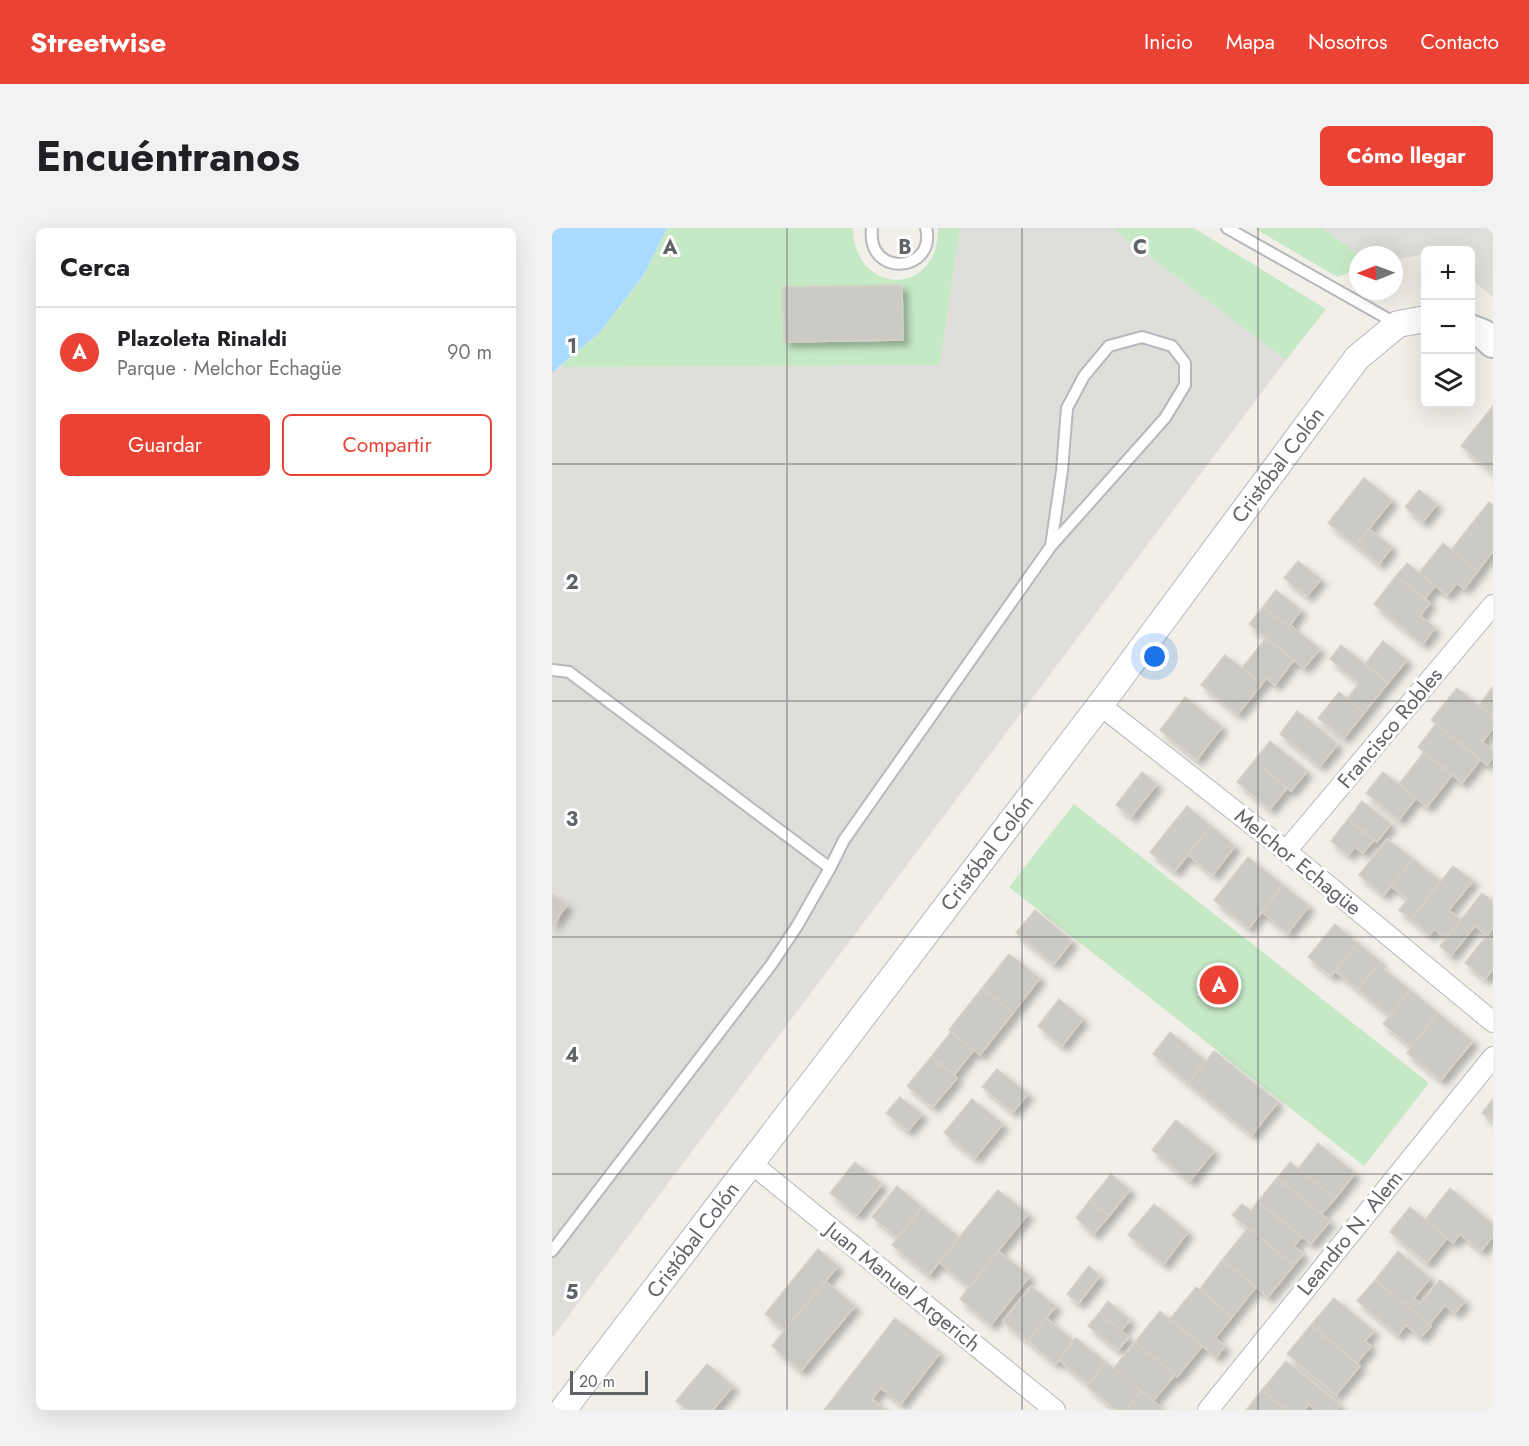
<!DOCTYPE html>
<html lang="es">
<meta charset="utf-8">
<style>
body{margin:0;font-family:Jost,sans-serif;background:#f2f2f2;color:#202124}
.controls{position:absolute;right:18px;top:18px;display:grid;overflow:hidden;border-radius:9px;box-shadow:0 6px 24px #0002}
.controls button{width:54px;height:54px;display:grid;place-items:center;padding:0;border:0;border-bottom:2px solid #e0e0e0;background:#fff;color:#202124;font:30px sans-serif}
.compass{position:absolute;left:797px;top:18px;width:54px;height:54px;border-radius:50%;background:#fff;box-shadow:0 6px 24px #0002;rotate:269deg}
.scale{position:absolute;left:18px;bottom:15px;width:78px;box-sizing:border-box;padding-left:6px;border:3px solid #5f6368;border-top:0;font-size:16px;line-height:21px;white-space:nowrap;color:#5f6368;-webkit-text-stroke:4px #fff;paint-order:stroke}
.you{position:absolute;left:603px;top:429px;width:21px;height:21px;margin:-15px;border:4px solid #fff;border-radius:50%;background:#1a73e8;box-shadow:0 0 0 9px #1a73e833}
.badge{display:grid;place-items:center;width:39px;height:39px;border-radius:50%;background:#ea4335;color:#fff;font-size:20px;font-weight:700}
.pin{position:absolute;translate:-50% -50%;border:3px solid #fff;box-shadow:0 2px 6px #0006}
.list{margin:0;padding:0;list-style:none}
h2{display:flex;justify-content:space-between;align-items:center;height:78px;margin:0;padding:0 24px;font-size:26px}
h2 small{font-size:20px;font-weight:400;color:#757577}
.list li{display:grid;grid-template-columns:39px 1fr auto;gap:18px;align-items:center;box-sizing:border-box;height:90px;padding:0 24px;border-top:2px solid #e0e0e0}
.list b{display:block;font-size:22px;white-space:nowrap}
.list p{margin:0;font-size:20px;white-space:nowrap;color:#757577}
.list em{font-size:20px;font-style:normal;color:#757577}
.actions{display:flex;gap:12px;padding:18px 24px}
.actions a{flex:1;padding:14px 0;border:2px solid #ea4335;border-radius:9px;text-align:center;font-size:21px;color:#ea4335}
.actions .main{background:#ea4335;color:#fff}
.icon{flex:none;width:33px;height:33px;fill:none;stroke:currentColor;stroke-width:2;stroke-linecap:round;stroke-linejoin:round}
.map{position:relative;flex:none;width:941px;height:1182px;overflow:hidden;border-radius:9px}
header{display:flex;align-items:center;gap:36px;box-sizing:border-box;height:84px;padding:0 30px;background:#ea4335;color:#fff}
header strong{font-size:28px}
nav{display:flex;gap:33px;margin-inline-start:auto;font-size:21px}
.intro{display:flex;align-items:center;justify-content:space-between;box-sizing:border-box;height:144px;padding:0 36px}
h1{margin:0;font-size:42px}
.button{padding:15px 27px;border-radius:9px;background:#ea4335;color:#fff;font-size:21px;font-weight:700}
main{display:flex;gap:36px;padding:0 36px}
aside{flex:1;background:#fff;border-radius:9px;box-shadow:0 6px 24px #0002}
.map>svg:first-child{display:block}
</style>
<header>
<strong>Streetwise</strong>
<nav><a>Inicio</a><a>Mapa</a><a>Nosotros</a><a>Contacto</a></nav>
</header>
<div class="intro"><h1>Encuéntranos</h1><a class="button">Cómo llegar</a></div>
<main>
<aside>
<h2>Cerca<small></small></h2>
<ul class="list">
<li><span class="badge">A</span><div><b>Plazoleta Rinaldi</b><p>Parque · Melchor Echagüe</p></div><em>90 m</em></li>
</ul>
<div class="actions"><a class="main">Guardar</a><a>Compartir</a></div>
</aside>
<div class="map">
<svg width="941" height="1182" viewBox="0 0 941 1182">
<defs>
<filter id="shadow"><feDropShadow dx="5.5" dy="5.5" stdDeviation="3" flood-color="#0004"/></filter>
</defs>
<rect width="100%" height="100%" fill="#f1efe8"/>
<g fill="#e0deda">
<path d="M408,0H560L734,132L0,1110V145L8,139L388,137Z"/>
<path d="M771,0H941V69L919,51L918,22H874L873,26L842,32V27H807Z"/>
</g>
<g fill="#c5e8c5">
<path d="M115,0H301C302,68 387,70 386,0H408L388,137L8,139L48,104L91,48Z"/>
<path d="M560,0H642L774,81L734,132Z"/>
<path d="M702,0H771L807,27L806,41L785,49Z"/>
<path d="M522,576L877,855L812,938L457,659Z"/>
</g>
<path fill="#aadaff" d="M0,0H115L91,48L48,104L0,145Z"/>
<g fill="#cccac5" stroke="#d6d1c6" stroke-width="1.5" filter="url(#shadow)">
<path d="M350,57L351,112L232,114L231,59Z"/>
<path d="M941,178V244L909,218Z"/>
<path d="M812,250L840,272L804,317L776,295Z"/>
<path d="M867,262L885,276L871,294L853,279Z"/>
<path d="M937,274L941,277V323L926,343L899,322Z"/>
<path d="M817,301L840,319L827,336L804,317Z"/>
<path d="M891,315L926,343L912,361L905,355L895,367L867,345Z"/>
<path d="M746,333L769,351L755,368L732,350Z"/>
<path d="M855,335L883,358L873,371L844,348Z"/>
<path d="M844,348L878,375L868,388L883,400L871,416L822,376Z"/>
<path d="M724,362L749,382L737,399L711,379Z"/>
<path d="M711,379L737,399L738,397L768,421L752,440L697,396Z"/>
<path d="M714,410L742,432L723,457L714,450L710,456L690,440Z"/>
<path d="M831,413L855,432L836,455L813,436Z"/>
<path d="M789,417L836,455L812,485L795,471L807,455L778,431Z"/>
<path d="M673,427L710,456L686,486L649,457Z"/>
<path d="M941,459V489L927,477Z"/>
<path d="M905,460L941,489V500L930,514L941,523V529L935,537L879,492Z"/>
<path d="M787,464L812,485L792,510L766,490Z"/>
<path d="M633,469L670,499L645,532L608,502Z"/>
<path d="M745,483L786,516L768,538L728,506Z"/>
<path d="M884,496L928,532L910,555L866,519Z"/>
<path d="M718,513L755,543L739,563L702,533Z"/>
<path d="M872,524L900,547L875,579L847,556Z"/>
<path d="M702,533L735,560L718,581L685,554Z"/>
<path d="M590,544L605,556L579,589L564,577Z"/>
<path d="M831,544L864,570L847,592L814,565Z"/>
<path d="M810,573L839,596L825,614L796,591Z"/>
<path d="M635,578L659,598L623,643L598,624Z"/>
<path d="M796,591L822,612L811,625L803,619L796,627L779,613Z"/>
<path d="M659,598L683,618L661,647L636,627Z"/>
<path d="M835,611L861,631L832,667L807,647Z"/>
<path d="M696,629L731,657L697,700L662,672Z"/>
<path d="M861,631L889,653L859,691L847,682L856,671L839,658Z"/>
<path d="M901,638L921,653L897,682L909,692L894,710L882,701L877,707L859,691Z"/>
<path d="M731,657L757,678L736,705L710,684Z"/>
<path d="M930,665L941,673V700L935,707L923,698L899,728L888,718Z"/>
<path d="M0,666L15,677L0,698Z"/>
<path d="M483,682L520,713L502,736L464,705Z"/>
<path d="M783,696L806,715L779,748L756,729Z"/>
<path d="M935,707L941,712V741L933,751L913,735Z"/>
<path d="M806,715L828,733L806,761L783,743Z"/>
<path d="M457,726L488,750L461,785L430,760Z"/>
<path d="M826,736L858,762L838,788L806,761Z"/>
<path d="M430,760L461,785L428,827L397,802Z"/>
<path d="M858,762L886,785L860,819L831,796Z"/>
<path d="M507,771L531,791L510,818L486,798Z"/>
<path d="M886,785L921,813L889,852L855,825Z"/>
<path d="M399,804L422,822L402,847L379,829Z"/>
<path d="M618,804L654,833L636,855L601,826Z"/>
<path d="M662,823L726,874L700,907L636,855Z"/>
<path d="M379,829L405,850L381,879L355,858Z"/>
<path d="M445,841L476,866L461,884L430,859Z"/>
<path d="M348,869L370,886L356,903L334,885Z"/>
<path d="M420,871L451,896L423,930L392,905Z"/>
<path d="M941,871V893L930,885Z"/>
<path d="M624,892L662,923L638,953L600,922Z"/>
<path d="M766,915L803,945L783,971L746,941Z"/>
<path d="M303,934L330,956L305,987L278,965Z"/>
<path d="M738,934L783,971L769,986L725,950Z"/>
<path d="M559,946L578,962L557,988L538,972Z"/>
<path d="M725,950L778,993L759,1016L706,973Z"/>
<path d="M345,958L370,979L346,1009L320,989Z"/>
<path d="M898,960L941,996V1008L929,1023L908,1006L901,1015L873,992Z"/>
<path d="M446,962L476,986L417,1059L387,1034Z"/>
<path d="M538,972L557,988L542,1006L524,990Z"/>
<path d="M706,973L749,1009L742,1018L751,1026L742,1037L680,987L690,976L699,983Z"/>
<path d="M602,976L636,1004L612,1036L576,1007Z"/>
<path d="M370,979L407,1009L377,1047L340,1017Z"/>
<path d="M858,979L895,1010L875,1035L838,1004Z"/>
<path d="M696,1000L742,1037L716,1069L670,1032Z"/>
<path d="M266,1021L286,1038L233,1102L213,1086Z"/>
<path d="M446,1023L478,1048L439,1097L408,1071Z"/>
<path d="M846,1023L878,1050L862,1070L868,1075L888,1052L913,1073L903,1085L893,1077L877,1097L823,1052Z"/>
<path d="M670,1032L704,1059L680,1089L647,1062Z"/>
<path d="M537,1038L548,1048L527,1075L515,1066Z"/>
<path d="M823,1052L879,1098L869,1109L854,1097L846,1107L805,1073Z"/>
<path d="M273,1053L303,1078L249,1143L220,1118Z"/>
<path d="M479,1058L504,1078L476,1113L451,1093Z"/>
<path d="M644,1059L680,1089L663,1110L673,1118L664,1129L618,1091Z"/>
<path d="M782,1070L822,1103L813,1113L819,1118L805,1135L759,1097Z"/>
<path d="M556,1073L578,1092L569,1103L547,1085Z"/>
<path d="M608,1083L650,1118L625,1149L583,1114Z"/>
<path d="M547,1085L577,1109L566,1122L536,1098Z"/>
<path d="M343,1090L388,1125L349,1176L329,1160L320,1171L334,1182H272Z"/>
<path d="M494,1090L522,1113L504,1136L476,1113Z"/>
<path d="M759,1097L808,1138L784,1167L735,1126Z"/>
<path d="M524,1110L554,1134L536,1156L507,1132Z"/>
<path d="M583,1114L623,1147L601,1173L561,1141Z"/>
<path d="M734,1133L788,1177L784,1182H764L757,1176L752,1182H734L710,1162Z"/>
<path d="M554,1134L589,1163L574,1182H564L535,1158Z"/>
<path d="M155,1136L181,1158L161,1182H135L124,1173Z"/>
<path d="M710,1162L734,1182H694Z"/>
<path d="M589,1163L601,1173L612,1182H574Z"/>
</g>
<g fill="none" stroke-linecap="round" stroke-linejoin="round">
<g stroke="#b5b8bc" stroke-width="14">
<g id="service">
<path d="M320,0C314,51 385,44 374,0"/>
<path d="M675,0L845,96"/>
<path d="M0,442L17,444L278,640L245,698L219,737L0,1023"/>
<path d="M278,640L292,612L499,318L613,190L633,157V135L620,118L590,109L557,118L532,148L515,180L510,243L499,318"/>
</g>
</g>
<g stroke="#b5b8bc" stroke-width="22">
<g id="minor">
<path d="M548,477L734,623L941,794"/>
<path d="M734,623L941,377"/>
<path d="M200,936L503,1182"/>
<path d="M656,1182L941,829"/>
</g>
</g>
<g stroke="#b5b8bc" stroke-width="28">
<path id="tertiary" d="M11,1182L548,477L805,130L846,96L874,91"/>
</g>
<g stroke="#b6babf" stroke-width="32">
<path id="secondary" d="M918,101L931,106L941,115"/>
</g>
<use href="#service" stroke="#fff" stroke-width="10"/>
<use href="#minor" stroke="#fff" stroke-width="20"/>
<use href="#tertiary" stroke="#fff" stroke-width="26"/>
<use href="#secondary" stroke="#fff" stroke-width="28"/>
</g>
<path fill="none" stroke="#5f6368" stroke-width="1.5" stroke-opacity="0.55" d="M235,0V1182M470,0V1182M706,0V1182M0,236H941M0,473H941M0,709H941M0,946H941"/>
<g text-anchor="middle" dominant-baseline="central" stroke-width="6" stroke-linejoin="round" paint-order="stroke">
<g font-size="21" fill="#5f6368" stroke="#fff">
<text transform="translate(726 237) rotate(-53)">Cristóbal Colón</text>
<text transform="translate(838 500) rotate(-50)">Francisco Robles</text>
<text transform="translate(435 625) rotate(-53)">Cristóbal Colón</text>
<text transform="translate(746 634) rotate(39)">Melchor Echagüe</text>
<text transform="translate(798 1005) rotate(-51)">Leandro N. Alem</text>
<text transform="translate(141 1012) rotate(-53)">Cristóbal Colón</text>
<text transform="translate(351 1059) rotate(39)">Juan Manuel Argerich</text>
</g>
</g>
<g font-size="20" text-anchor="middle" font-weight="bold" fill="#5f6368" stroke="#fff" stroke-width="6" stroke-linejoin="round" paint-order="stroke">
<text x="118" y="26">A</text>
<text x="353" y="26">B</text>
<text x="588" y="26">C</text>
<text x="20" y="125">1</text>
<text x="20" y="361">2</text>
<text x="20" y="598">3</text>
<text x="20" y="834">4</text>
<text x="20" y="1071">5</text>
</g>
</svg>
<div class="controls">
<button>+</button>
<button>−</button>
<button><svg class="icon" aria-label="layers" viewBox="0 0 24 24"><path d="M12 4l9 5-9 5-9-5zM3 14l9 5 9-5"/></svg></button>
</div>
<svg class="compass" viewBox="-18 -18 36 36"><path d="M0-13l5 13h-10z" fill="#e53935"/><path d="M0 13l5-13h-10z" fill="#757577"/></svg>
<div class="scale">20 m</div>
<div class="you"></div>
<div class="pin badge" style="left:667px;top:757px">A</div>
</div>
</main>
